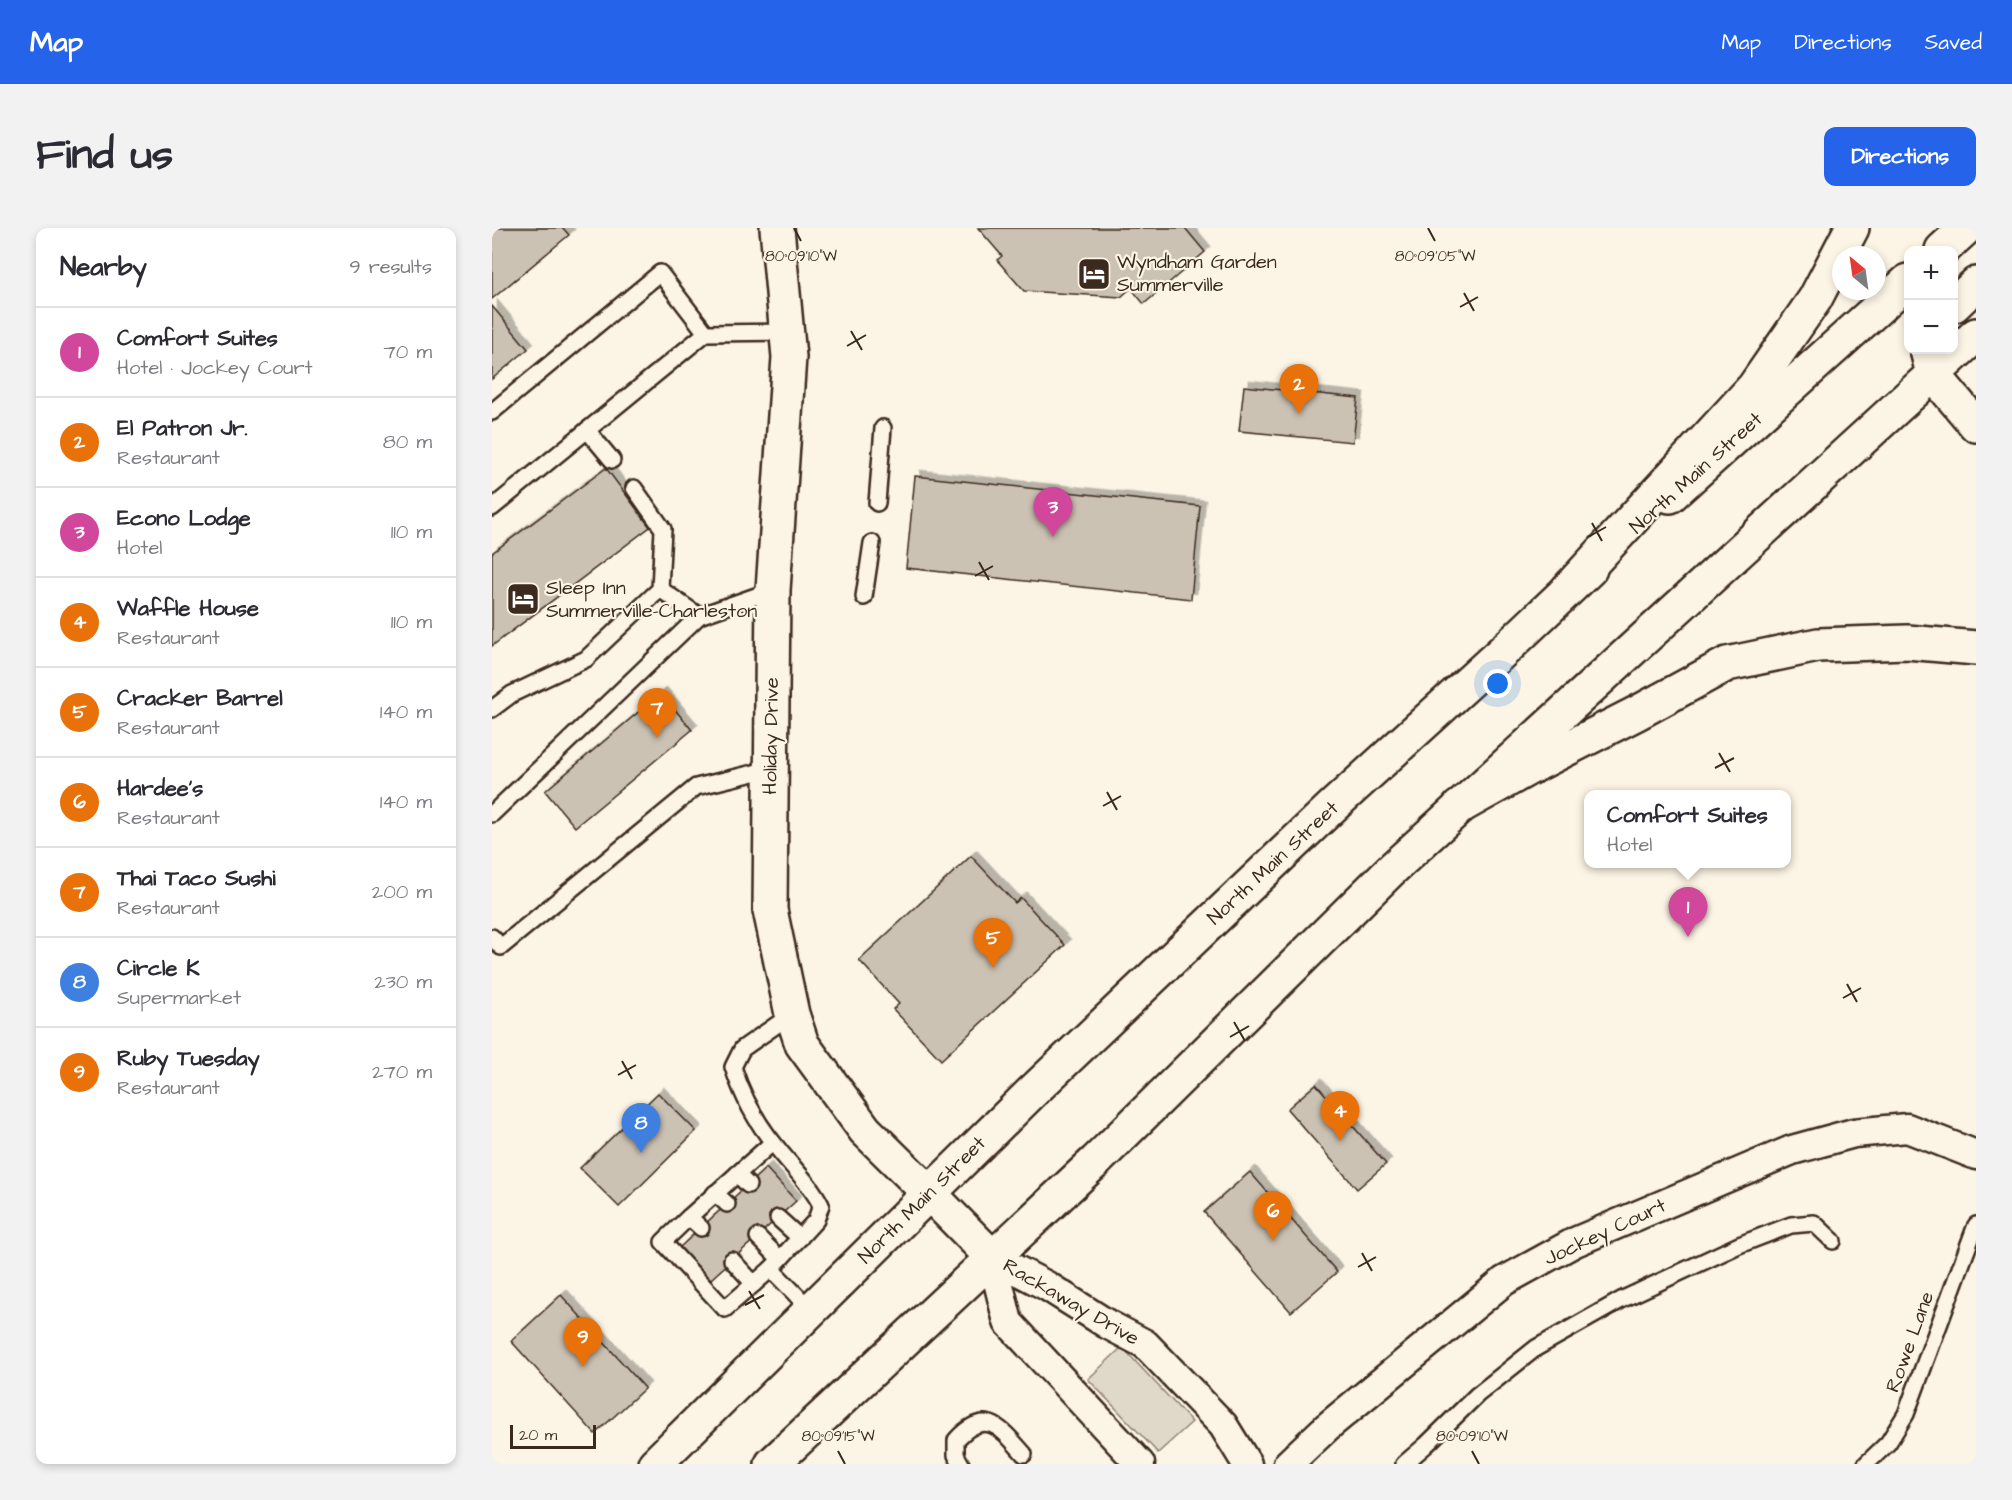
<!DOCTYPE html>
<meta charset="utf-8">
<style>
body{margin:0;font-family:"Architects Daughter",sans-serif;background:#f2f2f3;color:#2b2b33}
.controls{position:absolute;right:18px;top:18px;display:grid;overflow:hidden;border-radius:12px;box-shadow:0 3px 9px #0003}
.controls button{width:54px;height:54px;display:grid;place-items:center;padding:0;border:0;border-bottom:2px solid #e1e1e2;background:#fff;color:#2b2b33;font:30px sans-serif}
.compass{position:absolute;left:1340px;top:18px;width:54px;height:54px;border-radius:50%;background:#fff;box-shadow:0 3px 9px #0003;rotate:331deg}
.scale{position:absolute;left:18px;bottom:15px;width:86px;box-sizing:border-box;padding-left:6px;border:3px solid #3b2a1e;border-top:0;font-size:16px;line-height:21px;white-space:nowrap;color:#3b2a1e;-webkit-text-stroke:4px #fcf5e5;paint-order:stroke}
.you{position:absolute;left:1006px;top:456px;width:21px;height:21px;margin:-15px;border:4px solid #fff;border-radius:50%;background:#1a73e8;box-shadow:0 0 0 9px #1a73e833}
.badge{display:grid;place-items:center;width:39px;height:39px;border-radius:50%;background:#2563eb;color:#fff;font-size:20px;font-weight:700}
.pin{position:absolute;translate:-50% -50px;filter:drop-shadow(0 2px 3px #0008)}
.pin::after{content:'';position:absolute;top:32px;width:21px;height:18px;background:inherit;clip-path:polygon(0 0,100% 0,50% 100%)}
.popup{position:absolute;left:1092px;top:562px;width:207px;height:78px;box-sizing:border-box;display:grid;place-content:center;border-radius:12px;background:#fff;filter:drop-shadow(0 2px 4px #0005);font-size:20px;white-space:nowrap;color:#7c7c81}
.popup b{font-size:22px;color:#2b2b33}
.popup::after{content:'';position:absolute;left:50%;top:100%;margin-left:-12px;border:12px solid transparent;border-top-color:#fff}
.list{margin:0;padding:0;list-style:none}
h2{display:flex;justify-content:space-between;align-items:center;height:78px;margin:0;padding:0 24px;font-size:26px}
h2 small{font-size:20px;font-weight:400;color:#7c7c81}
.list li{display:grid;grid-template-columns:39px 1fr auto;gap:18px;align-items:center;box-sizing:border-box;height:90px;padding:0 24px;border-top:2px solid #e1e1e2}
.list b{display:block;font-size:22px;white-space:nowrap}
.list p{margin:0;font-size:20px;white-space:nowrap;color:#7c7c81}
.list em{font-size:20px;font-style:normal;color:#7c7c81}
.map{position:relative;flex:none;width:1484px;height:1236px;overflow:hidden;border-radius:12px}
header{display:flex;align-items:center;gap:36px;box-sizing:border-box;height:84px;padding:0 30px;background:#2563eb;color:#fff}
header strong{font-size:28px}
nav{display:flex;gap:33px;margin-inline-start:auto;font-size:21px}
.intro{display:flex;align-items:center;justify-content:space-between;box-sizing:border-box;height:144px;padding:0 36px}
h1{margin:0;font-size:42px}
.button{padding:15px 27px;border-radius:12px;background:#2563eb;color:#fff;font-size:21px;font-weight:700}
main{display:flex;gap:36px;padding:0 36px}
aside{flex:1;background:#fff;border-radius:12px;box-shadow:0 3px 9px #0003}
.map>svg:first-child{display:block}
</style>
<header>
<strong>Map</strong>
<nav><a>Map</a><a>Directions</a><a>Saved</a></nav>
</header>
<div class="intro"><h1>Find us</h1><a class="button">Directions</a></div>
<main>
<aside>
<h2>Nearby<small>9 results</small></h2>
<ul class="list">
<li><span class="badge" style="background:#d1479c">1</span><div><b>Comfort Suites</b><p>Hotel · Jockey Court</p></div><em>70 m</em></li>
<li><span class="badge" style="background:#e8710a">2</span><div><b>El Patron Jr.</b><p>Restaurant</p></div><em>80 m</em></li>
<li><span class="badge" style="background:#d1479c">3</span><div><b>Econo Lodge</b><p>Hotel</p></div><em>110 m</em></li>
<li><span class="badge" style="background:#e8710a">4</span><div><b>Waffle House</b><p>Restaurant</p></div><em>110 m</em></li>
<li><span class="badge" style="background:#e8710a">5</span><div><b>Cracker Barrel</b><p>Restaurant</p></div><em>140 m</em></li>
<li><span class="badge" style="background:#e8710a">6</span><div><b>Hardee's</b><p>Restaurant</p></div><em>140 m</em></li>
<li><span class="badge" style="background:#e8710a">7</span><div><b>Thai Taco Sushi</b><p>Restaurant</p></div><em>200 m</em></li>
<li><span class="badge" style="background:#3f7fe0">8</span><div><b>Circle K</b><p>Supermarket</p></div><em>230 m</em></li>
<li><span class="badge" style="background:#e8710a">9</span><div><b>Ruby Tuesday</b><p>Restaurant</p></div><em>270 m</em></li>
</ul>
</aside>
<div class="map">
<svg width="1484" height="1236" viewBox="0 0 1484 1236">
<defs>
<filter id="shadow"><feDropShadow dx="5.5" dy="-5.5" stdDeviation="0" flood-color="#0004"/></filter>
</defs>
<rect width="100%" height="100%" fill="#fcf5e5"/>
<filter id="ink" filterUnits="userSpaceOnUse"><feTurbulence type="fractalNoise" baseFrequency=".0167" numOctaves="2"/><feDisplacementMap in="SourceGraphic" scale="12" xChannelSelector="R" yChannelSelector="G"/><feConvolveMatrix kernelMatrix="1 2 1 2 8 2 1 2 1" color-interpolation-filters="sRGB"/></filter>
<g filter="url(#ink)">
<path fill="#e0d8c8" stroke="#8e8173" stroke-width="1.5" d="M630,1119L700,1194L666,1225L596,1151Z"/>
<g fill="#ccc2b3" stroke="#3b2a1e" stroke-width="1.5" filter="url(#shadow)">
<path d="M0,0H71L77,7L0,71Z"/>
<path d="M486,0H693L713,24L652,76L639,60L629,69L532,63L505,32L510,28Z"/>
<path d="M0,78L36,121L0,151Z"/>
<path d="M752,158L866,170L861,214L747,203Z"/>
<path d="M114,240L158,299L0,418V325Z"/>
<path d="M423,248L708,278L699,371L414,340Z"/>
<path d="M169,465L200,502L83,599L53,563Z"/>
<path d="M479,628L523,675L529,670L573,717L449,832L401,781L407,776L367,732Z"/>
<path d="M824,856L894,936L865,961L795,881Z"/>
<path d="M166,865L204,903L127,979L88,940Z"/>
<path d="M274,940L304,973L218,1052L188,1019Z"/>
<path d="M758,944L845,1044L799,1084L712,984Z"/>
<path d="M69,1067L153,1160L103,1206L19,1113Z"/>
</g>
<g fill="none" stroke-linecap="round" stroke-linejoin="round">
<g stroke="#3b2a1e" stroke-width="20">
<g id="service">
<path d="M0,184L168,45L214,105"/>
<path d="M95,202L120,232"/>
<path d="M385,275L391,200"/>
<path d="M0,280L214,105L295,104"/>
<path d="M168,361L207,388"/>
<path d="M372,369L380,315"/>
<path d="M0,481L20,466L94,431L168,361L171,301L142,260"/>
<path d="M0,586L207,388L281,362"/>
<path d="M0,709L9,719L204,559L278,541"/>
<path d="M300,786L250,821L241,839C250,867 264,894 283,917C298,937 318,955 329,977L324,992L279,1041L319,1082"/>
<path d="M245,946L256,957"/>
<path d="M223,965L235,976"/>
<path d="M197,989L209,1000"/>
<path d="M286,990L308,1010"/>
<path d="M266,1009L288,1031"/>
<path d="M240,1032L262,1056"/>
<path d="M279,1041L233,1081L171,1014L197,989L280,915"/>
<path d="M469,1236L464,1227V1212C494,1179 509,1200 532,1226"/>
<path d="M912,1236L934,1217L985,1167L1044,1120L1131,1071L1247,1017L1299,997L1322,995L1341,1013"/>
<path d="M1374,1236L1396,1215L1414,1186L1484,997"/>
</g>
</g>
<g stroke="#3b2a1e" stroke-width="33">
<g id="minor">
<path d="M500,1029L555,1058L615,1096L653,1116L731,1197L755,1236"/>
<path d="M500,1029L516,1094L648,1236"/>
<path d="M796,1236L835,1199L1012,1053L1083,1014L1300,922L1362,905L1415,900L1484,927"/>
</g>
</g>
<g stroke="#3b2a1e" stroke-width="38">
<path id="secondary" d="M285,0L297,129L281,362L278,682L300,786L310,816L373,902L437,965"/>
</g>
<g stroke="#3b2a1e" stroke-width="38">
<g id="primary">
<path d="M1450,22L1474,0"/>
<path d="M1178,268L1416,53"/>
<path d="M437,965L500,1029"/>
<path d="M163,1236L539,865L841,578L1020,415L1098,341"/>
<path d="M280,1236L604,933L899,642L1484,107"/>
</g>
</g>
<g stroke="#3b2a1e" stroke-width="38">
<g id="motorway">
<path d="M1462,77L1484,56"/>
<path d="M1435,122L1441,146L1484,197"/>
<path d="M1076,361L1262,159L1323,71L1360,0"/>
<path d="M967,579L1037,540L1145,485L1235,436L1326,417L1415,414L1484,420"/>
</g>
</g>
<use href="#service" stroke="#fcf5e5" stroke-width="15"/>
<use href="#minor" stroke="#fcf5e5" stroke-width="28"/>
<use href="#secondary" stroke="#fcf5e5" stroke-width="33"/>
<use href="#primary" stroke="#fcf5e5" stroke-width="33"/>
<use href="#motorway" stroke="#fcf5e5" stroke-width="33"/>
</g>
</g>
<path fill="none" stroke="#3b2a1e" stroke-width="2" d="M302,0L309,13M936,0L943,13M972,65L982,83M968,79L986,69M359,103L370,122M355,118L374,107M1100,295L1110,313M1096,309L1114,299M487,334L497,352M483,348L501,338M1227,525L1238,544M1223,540L1242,530M615,564L625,582M611,578L629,568M1355,756L1365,774M1351,770L1369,760M742,794L753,813M738,809L757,798M130,833L140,851M126,847L144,837M870,1025L880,1043M866,1039L884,1029M257,1063L268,1081M253,1077L272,1067M346,1223L353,1236M980,1223L987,1236"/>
<defs>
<g id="hotel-square" transform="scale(1.725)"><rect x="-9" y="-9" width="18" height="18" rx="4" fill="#3b2a1e" stroke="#fcf5e5"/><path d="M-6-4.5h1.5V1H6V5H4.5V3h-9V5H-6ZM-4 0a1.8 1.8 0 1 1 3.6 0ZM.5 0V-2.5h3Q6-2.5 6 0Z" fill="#fff"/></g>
</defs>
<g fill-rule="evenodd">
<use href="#hotel-square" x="602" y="46"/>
<use href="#hotel-square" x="31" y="371"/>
</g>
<g text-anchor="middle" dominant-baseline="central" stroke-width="4.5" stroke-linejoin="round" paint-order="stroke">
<g font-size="20" fill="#3b2a1e" stroke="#fcf5e5" text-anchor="start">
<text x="625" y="34">Wyndham Garden<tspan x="625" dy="23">Summerville</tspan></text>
<text x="54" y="360">Sleep Inn<tspan x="54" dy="23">Summerville-Charleston</tspan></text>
</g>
<g font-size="20" fill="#3b2a1e" stroke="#fcf5e5">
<text transform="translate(1204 245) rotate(-42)">North Main Street</text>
<text transform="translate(279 508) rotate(-89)">Holiday Drive</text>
<text transform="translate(781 635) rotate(-43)">North Main Street</text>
<text transform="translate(430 972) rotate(-45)">North Main Street</text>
<text transform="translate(1113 1004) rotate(-25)">Jockey Court</text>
<text transform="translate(579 1074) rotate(30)">Rackaway Drive</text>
<text transform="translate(1418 1114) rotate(-70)">Rowe Lane</text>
</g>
</g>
<g font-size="15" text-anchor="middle" fill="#3b2a1e" stroke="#fcf5e5" stroke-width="4.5" stroke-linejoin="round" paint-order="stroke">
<text x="309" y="33">80°09'10"W</text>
<text x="943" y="33">80°09'05"W</text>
<text x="346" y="1213">80°09'15"W</text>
<text x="980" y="1213">80°09'10"W</text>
</g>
</svg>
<div class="controls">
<button>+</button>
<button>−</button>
</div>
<svg class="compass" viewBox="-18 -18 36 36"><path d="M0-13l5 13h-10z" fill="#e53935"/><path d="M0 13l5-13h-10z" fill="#7c7c81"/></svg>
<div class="scale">20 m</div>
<div class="you"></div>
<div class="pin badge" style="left:1196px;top:709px;background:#d1479c">1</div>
<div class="popup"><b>Comfort Suites</b>Hotel</div>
<div class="pin badge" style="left:807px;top:186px;background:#e8710a">2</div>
<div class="pin badge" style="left:561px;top:309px;background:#d1479c">3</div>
<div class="pin badge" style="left:848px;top:913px;background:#e8710a">4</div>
<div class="pin badge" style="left:501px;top:740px;background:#e8710a">5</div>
<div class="pin badge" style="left:781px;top:1013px;background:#e8710a">6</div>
<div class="pin badge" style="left:165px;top:510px;background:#e8710a">7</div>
<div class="pin badge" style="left:149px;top:925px;background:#3f7fe0">8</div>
<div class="pin badge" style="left:91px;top:1139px;background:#e8710a">9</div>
</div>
</main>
